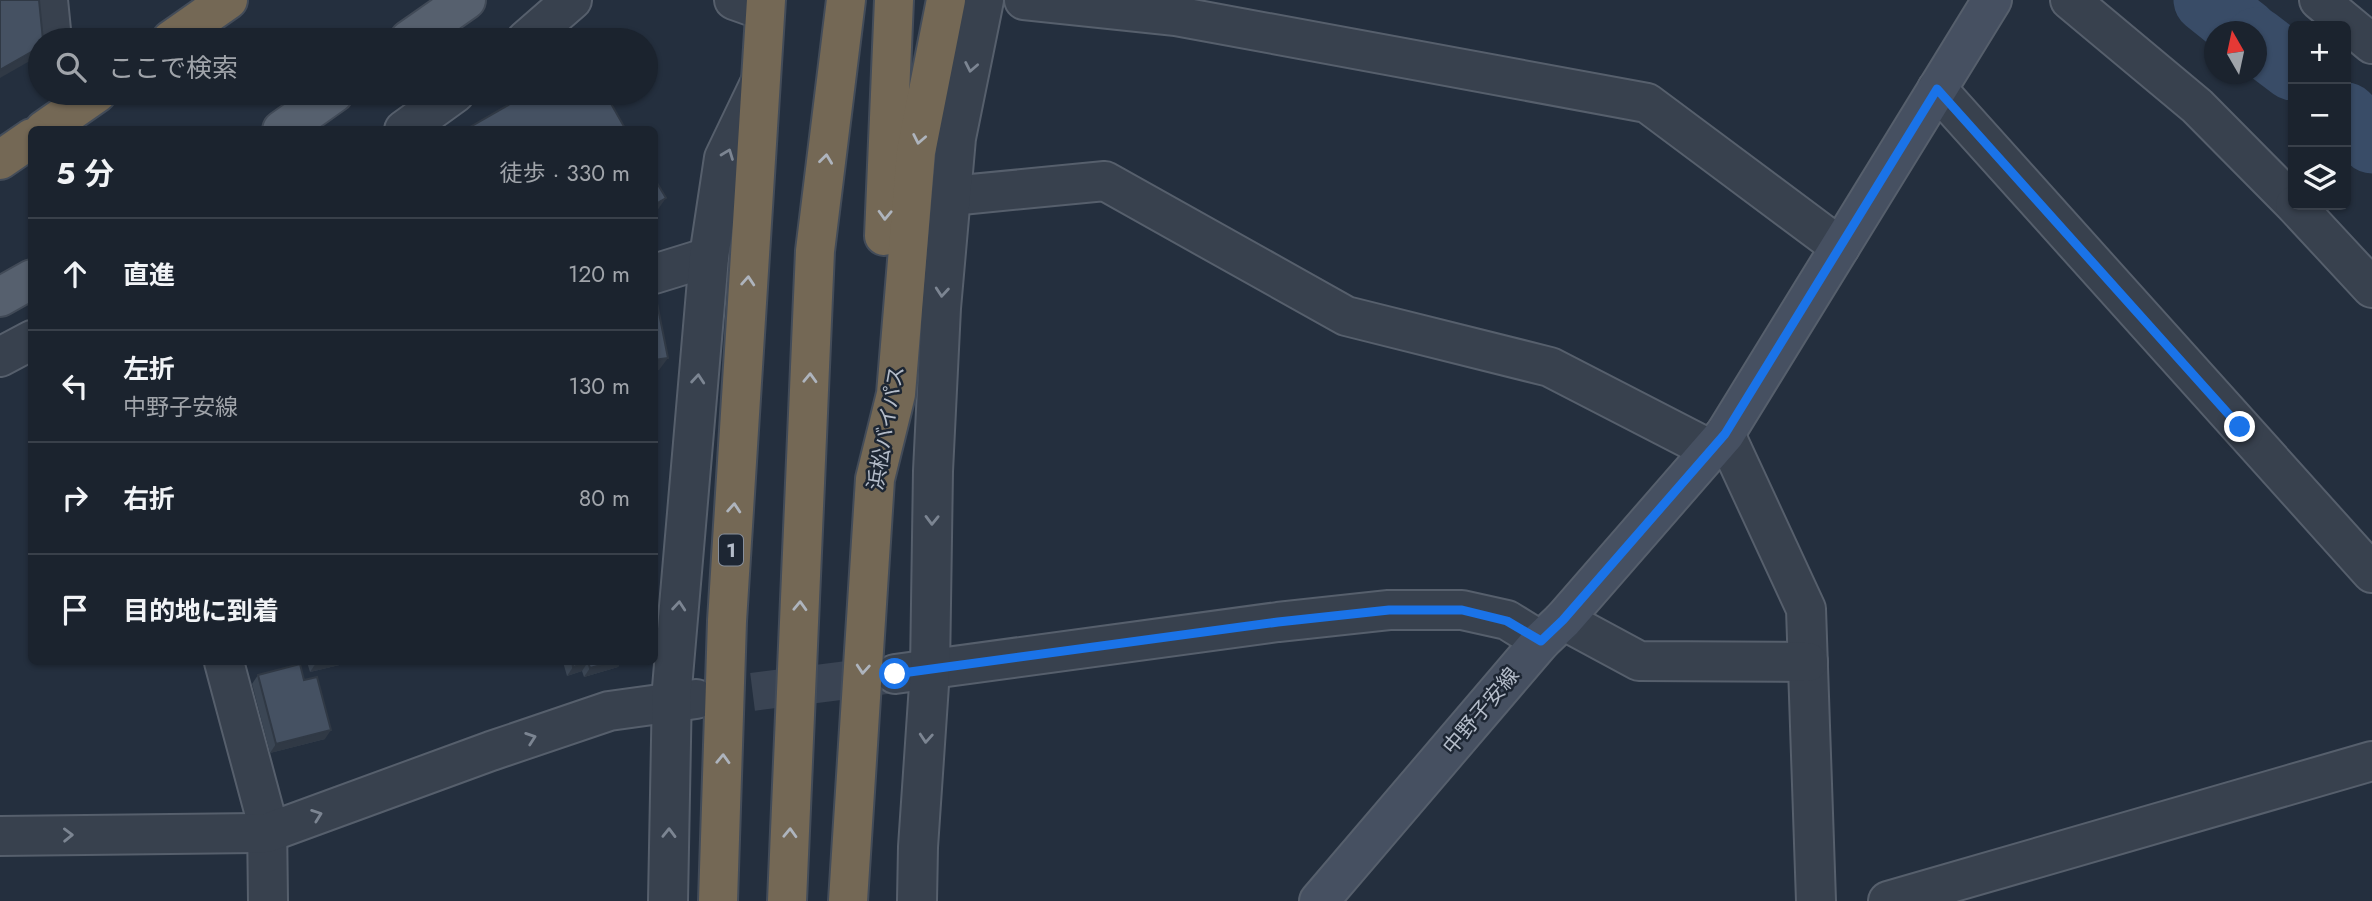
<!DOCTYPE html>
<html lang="ja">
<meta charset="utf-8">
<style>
body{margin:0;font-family:Jost,"Noto Sans JP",sans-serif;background:#282f3a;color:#f1f3f6}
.controls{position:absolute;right:21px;top:21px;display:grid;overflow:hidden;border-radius:10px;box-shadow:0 2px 5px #0004}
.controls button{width:63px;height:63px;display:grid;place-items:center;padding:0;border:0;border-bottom:2px solid #39404a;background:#1b232e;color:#f1f3f6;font:35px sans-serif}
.compass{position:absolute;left:2204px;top:21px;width:63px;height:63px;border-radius:50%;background:#1b232e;box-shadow:0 2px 5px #0004;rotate:351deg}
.stop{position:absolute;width:21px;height:21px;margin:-16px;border:5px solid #1a73e8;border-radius:50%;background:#fff}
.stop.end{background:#1a73e8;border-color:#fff;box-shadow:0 2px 7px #0008}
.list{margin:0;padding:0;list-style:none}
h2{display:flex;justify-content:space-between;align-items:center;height:91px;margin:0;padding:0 28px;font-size:30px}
h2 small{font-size:23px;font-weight:400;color:#a0a4aa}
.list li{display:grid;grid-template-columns:46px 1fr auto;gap:21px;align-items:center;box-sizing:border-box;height:112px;padding:0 28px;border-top:2px solid #39404a}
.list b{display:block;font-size:26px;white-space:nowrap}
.list p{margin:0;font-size:23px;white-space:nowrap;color:#a0a4aa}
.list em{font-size:23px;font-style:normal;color:#a0a4aa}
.icon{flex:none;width:38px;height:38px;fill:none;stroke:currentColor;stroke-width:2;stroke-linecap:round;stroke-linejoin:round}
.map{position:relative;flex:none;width:2372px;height:901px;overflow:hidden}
.search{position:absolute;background:#1b232e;box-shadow:0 2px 5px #0004;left:28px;top:28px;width:630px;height:77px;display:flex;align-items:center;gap:18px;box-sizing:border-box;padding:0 24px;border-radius:38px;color:#a0a4aa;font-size:26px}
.panel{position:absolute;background:#1b232e;box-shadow:0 2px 5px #0004;left:28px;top:126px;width:630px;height:539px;border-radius:10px}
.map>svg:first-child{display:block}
</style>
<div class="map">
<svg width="2372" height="901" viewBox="0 0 2372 901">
<rect width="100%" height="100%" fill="#242f3e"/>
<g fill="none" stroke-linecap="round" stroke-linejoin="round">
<g stroke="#394c67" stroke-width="65">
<path d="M2206,0L2246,32"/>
<path d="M2256,40L2293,68"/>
<path d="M2346,115L2372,141"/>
</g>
<path stroke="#3a4453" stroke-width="38" stroke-dasharray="38 19" stroke-linecap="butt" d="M696,699L895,674"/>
<g stroke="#565f6c" stroke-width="42">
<g id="street">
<path d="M48,0L52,40"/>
<path d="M734,0L765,11"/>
<path d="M1024,0L1176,16L1647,103L1840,247"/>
<path d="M2070,0L2197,106L2293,203"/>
<path d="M2319,0L2372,44"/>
<path d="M526,40L572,0"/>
<path d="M1937,89L2372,573"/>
<path d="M404,130L455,93"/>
<path d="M951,196L1105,181L1346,316L1550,367L1711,450"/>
<path d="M2295,205L2372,288"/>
<path d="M654,274L709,257"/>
<path d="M0,357L32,340"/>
<path d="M1725,434L1806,609L1816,901"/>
<path d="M1563,620L1639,661L1808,662"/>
<path d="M224,662L267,822L268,901"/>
<path d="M895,674L1278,622L1389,610H1462L1507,620L1541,641"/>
<path d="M0,836L267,833L491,751L609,711L696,699"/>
<path d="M668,901L672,688L709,257L724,158L760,83"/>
<path d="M917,901L918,847L930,670L933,471L941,308L956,138L984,0"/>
<path d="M1888,901L2372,761"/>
</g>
</g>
<g stroke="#565f6c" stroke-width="42">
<path id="secondary" d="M1319,901L1541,641L1563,620L1725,434L1992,0"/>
</g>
<g stroke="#414a57" stroke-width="42">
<g id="primary">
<path d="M409,40L466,0"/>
<path d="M282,130L334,93"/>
<path d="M0,297L32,279"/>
</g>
</g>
<g stroke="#434c59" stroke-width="42">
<g id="highway">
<path d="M171,40L228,0"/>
<path d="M44,130L97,93"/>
<path d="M0,160L32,138"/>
<path d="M884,236L894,0"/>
<path d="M718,901L727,621L766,0"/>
<path d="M787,901L815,251L846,0"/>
<path d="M848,901L875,479L896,394L916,152L946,0"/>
</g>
</g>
<use href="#street" stroke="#38414e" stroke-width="38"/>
<use href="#secondary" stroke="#465061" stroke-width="38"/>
<use href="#primary" stroke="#56606e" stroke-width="38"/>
<use href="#highway" stroke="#746855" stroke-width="38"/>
</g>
<g fill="#3b4654">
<path d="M307,662H352L310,672Z"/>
<path d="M563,662H621L618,667L584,677L582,671L567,676Z"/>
<path d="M258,675L304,680L325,739L270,753L252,684Z"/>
</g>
<g fill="#303945">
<path d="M40,47V50L35,58L0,78V70Z"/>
<path d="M666,198L654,215V205Z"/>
<path d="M668,358L659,370L654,371V360Z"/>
<path d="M323,662H352L310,672L316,663Z"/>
<path d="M588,662L582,671L567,676L573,667Z"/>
<path d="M612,662H621L618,667L584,677L590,668Z"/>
<path d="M331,730L325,739L270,753L276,744Z"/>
</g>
<g fill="#455162" stroke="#303945" stroke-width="2">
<path d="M0,0H39L43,40H40V47L0,70Z"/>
<path d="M529,93H605L626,130H465Z"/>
<path d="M654,178L666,198L654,205Z"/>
<path d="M654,288L668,358L654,360Z"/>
<path d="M572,662H612L590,668L588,662L573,667Z"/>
<path d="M300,664L304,680L317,677L331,730L276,744L258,675Z"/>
</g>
<defs><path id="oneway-chevron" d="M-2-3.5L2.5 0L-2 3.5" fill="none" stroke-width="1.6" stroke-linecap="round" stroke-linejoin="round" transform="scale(1.75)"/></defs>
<g stroke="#7c8592">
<use href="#oneway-chevron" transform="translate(971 67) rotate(101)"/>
<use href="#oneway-chevron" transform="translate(728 154) rotate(-69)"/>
<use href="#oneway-chevron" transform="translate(942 292) rotate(95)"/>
<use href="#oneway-chevron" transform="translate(698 379) rotate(-85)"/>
<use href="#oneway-chevron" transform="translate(932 520) rotate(91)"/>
<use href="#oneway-chevron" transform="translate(679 606) rotate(-85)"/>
<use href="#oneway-chevron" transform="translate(531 738) rotate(-19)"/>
<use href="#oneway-chevron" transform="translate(926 738) rotate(94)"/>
<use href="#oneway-chevron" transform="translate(317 815) rotate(-20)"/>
<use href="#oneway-chevron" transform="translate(669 833) rotate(-89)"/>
<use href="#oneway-chevron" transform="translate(68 835) rotate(-1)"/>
</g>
<g stroke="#aeb4bd">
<use href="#oneway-chevron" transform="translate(919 139) rotate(101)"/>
<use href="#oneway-chevron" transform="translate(826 159) rotate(-83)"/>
<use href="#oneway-chevron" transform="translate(885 215) rotate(92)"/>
<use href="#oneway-chevron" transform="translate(748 281) rotate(-86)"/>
<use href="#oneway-chevron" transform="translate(810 378) rotate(-88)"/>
<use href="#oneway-chevron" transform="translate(734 508) rotate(-86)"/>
<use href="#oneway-chevron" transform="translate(800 606) rotate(-88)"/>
<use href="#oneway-chevron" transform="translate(863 669) rotate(94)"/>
<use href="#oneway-chevron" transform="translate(723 759) rotate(-88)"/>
<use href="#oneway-chevron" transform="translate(790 833) rotate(-88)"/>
</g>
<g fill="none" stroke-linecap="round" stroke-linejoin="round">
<path stroke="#1a73e8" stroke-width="9" d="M895,674L1278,622L1389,610H1462L1507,621L1541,641L1563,620L1725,434L1937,89L2240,427"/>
</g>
<g text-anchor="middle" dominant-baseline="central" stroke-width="5" stroke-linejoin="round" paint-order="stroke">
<rect fill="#1d2633" stroke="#878f9c" stroke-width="2" x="719" y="534.5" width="24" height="31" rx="5"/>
<g font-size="19" font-weight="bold" fill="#b4bcc9">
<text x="731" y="550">1</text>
</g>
<g font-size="21" fill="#b4bcc9" stroke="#1d2633">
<text transform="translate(886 428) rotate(-80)">浜松バイパス</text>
<text transform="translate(1481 711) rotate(-50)">中野子安線</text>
</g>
</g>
</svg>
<div class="controls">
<button>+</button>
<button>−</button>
<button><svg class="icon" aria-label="layers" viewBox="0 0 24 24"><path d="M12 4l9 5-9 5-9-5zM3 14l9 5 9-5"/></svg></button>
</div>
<svg class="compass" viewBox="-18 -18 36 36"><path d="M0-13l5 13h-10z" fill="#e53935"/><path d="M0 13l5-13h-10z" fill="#a0a4aa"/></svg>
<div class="stop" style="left:895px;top:674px"></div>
<div class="stop end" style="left:2240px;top:427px"></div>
<div class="search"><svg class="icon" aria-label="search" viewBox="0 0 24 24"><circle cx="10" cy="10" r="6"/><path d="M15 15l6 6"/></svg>ここで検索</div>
<section class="panel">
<h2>5 分<small>徒歩 · 330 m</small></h2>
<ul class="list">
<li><svg class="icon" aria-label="ahead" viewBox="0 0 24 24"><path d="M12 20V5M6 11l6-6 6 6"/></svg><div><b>直進</b></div><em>120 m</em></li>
<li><svg class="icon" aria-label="left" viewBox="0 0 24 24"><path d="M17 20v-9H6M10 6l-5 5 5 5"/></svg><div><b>左折</b><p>中野子安線</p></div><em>130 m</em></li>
<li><svg class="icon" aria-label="right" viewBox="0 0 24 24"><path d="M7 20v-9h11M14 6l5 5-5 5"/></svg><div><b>右折</b></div><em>80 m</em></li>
<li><svg class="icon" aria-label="arrive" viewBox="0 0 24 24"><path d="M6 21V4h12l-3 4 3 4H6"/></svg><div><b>目的地に到着</b></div></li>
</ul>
</section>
</div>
